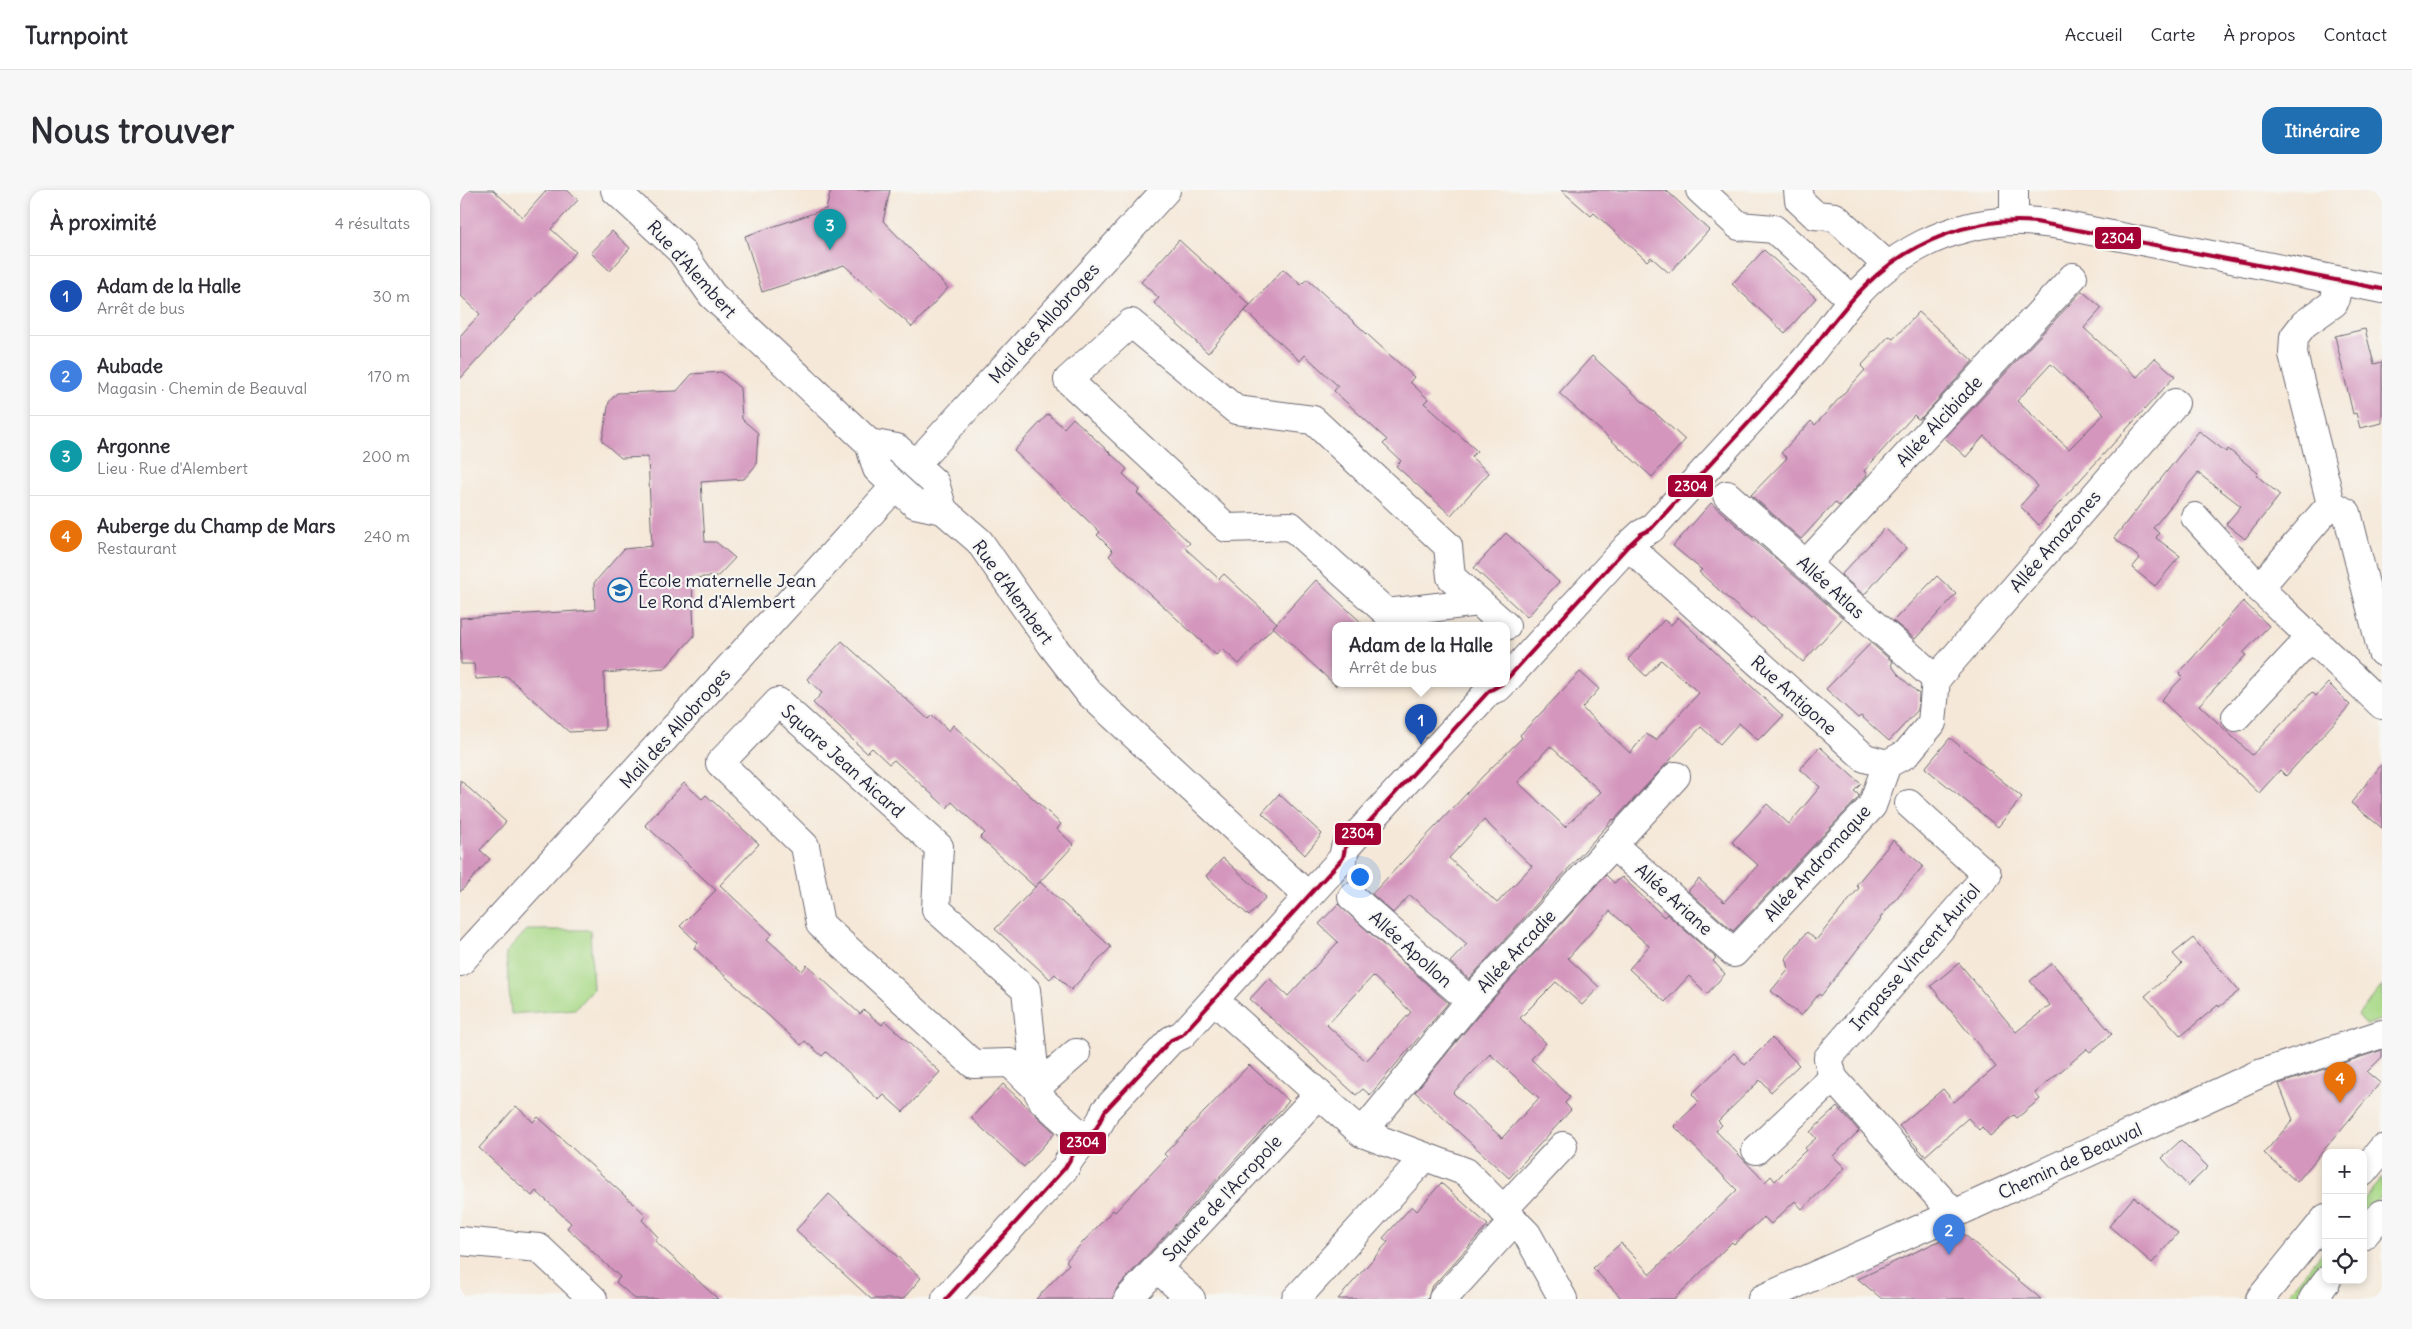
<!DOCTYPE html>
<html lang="fr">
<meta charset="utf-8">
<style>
body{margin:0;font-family:Delius,sans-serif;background:#f7f7f7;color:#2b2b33}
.controls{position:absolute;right:15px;bottom:15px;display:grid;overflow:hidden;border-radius:10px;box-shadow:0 2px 8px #0003}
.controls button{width:45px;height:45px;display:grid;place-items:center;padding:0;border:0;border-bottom:1px solid #e1e1e2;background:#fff;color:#2b2b33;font:25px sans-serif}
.you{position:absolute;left:899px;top:686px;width:18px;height:18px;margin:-12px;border:4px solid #fff;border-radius:50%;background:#1a73e8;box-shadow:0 0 0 8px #1a73e833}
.badge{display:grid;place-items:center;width:32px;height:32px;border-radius:50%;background:#1f6fb2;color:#fff;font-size:16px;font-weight:700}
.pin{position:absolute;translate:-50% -41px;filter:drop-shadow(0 1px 2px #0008)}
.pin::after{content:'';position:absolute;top:26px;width:18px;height:15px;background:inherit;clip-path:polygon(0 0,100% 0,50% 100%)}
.popup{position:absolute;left:872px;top:432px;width:178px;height:65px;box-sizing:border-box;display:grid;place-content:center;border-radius:10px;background:#fff;filter:drop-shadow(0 1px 4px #0005);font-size:16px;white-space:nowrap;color:#7c7c81}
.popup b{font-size:19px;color:#2b2b33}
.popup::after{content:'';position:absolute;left:50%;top:100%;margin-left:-10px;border:10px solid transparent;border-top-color:#fff}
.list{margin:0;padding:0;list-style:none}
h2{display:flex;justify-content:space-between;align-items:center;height:65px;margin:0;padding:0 20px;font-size:21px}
h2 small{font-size:16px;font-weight:400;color:#7c7c81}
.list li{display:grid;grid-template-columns:32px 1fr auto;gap:15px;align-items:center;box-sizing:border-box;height:80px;padding:0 20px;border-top:1px solid #e1e1e2}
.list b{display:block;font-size:19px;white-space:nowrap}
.list p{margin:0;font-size:16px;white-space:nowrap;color:#7c7c81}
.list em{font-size:16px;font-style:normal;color:#7c7c81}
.icon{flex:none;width:28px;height:28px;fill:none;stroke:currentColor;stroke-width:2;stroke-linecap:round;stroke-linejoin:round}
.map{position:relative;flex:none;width:1922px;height:1109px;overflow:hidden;border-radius:15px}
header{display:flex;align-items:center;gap:30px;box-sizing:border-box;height:70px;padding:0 25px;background:#fff;border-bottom:1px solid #e1e1e2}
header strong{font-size:24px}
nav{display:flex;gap:28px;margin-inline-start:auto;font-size:18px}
.intro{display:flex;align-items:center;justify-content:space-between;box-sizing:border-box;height:120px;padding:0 30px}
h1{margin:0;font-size:35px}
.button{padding:12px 22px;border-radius:15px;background:#1f6fb2;color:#fff;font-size:18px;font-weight:700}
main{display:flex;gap:30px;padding:0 30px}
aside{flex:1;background:#fff;border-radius:15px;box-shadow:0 2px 8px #0003}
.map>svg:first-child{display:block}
</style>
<header>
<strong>Turnpoint</strong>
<nav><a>Accueil</a><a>Carte</a><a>À propos</a><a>Contact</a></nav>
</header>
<div class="intro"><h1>Nous trouver</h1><a class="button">Itinéraire</a></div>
<main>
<aside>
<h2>À proximité<small>4 résultats</small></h2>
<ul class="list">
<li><span class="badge" style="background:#1a4fb4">1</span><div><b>Adam de la Halle</b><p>Arrêt de bus</p></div><em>30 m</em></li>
<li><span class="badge" style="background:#3f7fe0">2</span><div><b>Aubade</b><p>Magasin · Chemin de Beauval</p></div><em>170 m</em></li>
<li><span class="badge" style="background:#0f9aa8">3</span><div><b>Argonne</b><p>Lieu · Rue d'Alembert</p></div><em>200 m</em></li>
<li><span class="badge" style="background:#e8710a">4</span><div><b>Auberge du Champ de Mars</b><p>Restaurant</p></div><em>240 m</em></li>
</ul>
</aside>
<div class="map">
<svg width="1922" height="1109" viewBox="0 0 1922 1109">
<rect width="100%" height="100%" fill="#f6f6f2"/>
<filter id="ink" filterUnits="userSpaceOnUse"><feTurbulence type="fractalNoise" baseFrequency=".02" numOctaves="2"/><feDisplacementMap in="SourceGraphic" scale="10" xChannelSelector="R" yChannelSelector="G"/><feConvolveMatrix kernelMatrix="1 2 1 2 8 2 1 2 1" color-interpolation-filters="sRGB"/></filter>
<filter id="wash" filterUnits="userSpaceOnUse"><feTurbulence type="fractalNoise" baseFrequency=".0096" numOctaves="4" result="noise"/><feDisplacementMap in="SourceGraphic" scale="20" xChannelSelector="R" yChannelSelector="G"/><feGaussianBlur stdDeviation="1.12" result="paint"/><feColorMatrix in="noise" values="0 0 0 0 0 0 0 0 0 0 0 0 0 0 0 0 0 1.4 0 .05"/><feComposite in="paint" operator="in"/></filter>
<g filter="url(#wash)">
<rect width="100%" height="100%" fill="#f5e8d8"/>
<g fill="#a9d987" stroke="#667e61">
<path d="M67,740H130L133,799L115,819L51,824L46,763Z"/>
<path d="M1922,796V829L1907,835L1898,825Z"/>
<path d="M1922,987V1005L1903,1026V1011Z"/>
<path d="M1866,1058V1070L1835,1109H1823Z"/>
</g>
<g id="blocks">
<g fill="#d496bd" fill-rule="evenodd">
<path d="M0,0H33L63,27L87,0H107L118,10L91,39L116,62L0,189V146L20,124L0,105Z"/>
<path d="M371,0H430L423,31L488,98L452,137L384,75L302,102L285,46L366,19Z"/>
<path d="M1101,0H1206L1249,40L1209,83L1191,67L1187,71L1134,23L1131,26Z"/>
<path d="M152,41L170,58L150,81L131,63Z"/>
<path d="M719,50L790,115L748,163L694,113L699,108L681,92Z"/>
<path d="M1304,60L1356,108L1325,143L1272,94Z"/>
<path d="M823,79L841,95L847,89L954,187L950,192L968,209L964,213L1017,261L1011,267L1029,283L991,325L936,276L941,271L923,254L927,250L874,201L878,196L845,165L840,171L785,121Z"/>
<path d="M1622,101L1642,118L1624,138L1677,187L1695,168L1715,186L1579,335L1560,316L1578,296L1524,246L1506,267L1485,248ZM1591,174L1644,224L1609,259L1557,211Z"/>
<path d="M1459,122L1513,171L1462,227L1458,229L1454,225L1404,281L1407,285L1379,316L1375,312L1341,349L1291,305L1327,268L1321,263L1351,231L1355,235L1405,180L1401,176L1429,146L1433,149Z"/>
<path d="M1905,139L1914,174L1922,172V233L1900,238L1896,223L1893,224L1875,146Z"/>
<path d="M1132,166L1225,250L1192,287L1099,203Z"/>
<path d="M261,182L280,198L282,229L298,243L296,275L284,289L241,292L245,352H256L275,368L258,386L232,388L234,446L205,478L144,483L145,540L109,542L48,487L16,489L14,474H1L0,428L135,420L134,393L164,359L192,356L188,267L161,268L142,251L149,212L157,203L217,201L232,184Z"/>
<path d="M588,224L604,238L613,228L667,279L663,284L680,300L677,303L730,353L725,358L759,389L764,384L817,433L779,474L762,459L756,465L649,366L653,361L637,345L640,342L554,261Z"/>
<path d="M1739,241L1766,262L1768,259L1798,283L1796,285L1820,305L1785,349L1766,334L1781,316L1738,283L1693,338L1699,343L1696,348L1720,366L1695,396L1672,378L1680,368L1654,348Z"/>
<path d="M1251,313L1383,428L1343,472L1292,427L1291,429L1239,382L1242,380L1213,356Z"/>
<path d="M1425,338L1446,358L1404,405L1381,385Z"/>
<path d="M1046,343L1099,392L1067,427L1014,378Z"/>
<path d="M1477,386L1496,404L1455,449L1433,431Z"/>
<path d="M856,390L905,436H876V496L813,437Z"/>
<path d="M1783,411L1809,436L1783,463L1786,465L1739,515L1792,565L1852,502L1856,506L1868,493L1890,515L1826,586L1820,580L1799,603L1701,510L1723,487L1719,483Z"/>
<path d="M1218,427L1323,526L1304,546L1303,545L1298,550L1279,533L1260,554L1241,537L1154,630L1153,629L1009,789L990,772L1007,754L950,705L933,723L912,704L1024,585L1062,548L1060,545L1120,482L1139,499L1122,518L1170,563L1186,544L1196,550L1239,503L1201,470L1186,486L1168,469L1204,430L1211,435ZM1090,556L1141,602L1105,637L1058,592ZM1024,630L1072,676L1037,713L989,668Z"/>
<path d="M382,451L468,529L472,525L489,541L493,535L601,634L597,639L614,655L575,697L520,648L525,643L492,612L487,618L434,570L429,574L412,558L407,563L353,513L362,503L347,489Z"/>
<path d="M1411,453L1433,472L1431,475L1438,484L1459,504L1458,520L1429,551L1401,526L1398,528L1366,499Z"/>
<path d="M1490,548L1562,607L1538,637L1465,578Z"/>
<path d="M1360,557L1401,594L1394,601L1399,605L1398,608L1273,741L1228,701L1239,689L1264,712L1298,675L1272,652L1307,614L1329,634L1360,597L1340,579Z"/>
<path d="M1922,574V638L1891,613Z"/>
<path d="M0,590L46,632L20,660L30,669L0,702Z"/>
<path d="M224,593L242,609L246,605L299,654L260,695L312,744L307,749L342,781L347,775L400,824L404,820L422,835L425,831L480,882L443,922L424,905L419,910L366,862L362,866L345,851L341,855L234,758L238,753L220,736L256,700L185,635Z"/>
<path d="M819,604L862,644L845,665L802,623Z"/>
<path d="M1433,650L1463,676L1420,728L1421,729L1361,806L1359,804L1341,826L1311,801L1329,779L1326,768L1347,742L1356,750L1399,698L1396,695Z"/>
<path d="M763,668L806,707L789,726L746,686Z"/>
<path d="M1146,685L1154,693L1162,687L1204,727L1207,724L1256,768L1253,771L1265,784L1247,804L1229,786L1205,812L1169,779L1189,756L1150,721L1108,768L1139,797L1122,815L1096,792L1060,828L1086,853L1071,869L1110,907L1105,913L1111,920L1049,988L955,902L1022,821ZM1030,864L1079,908L1042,948L993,903Z"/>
<path d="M580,692L651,757L611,800L595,784L590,789L535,739Z"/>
<path d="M878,714L988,813L910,905L903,899L896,905L790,809L809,788L828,806L878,752L859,734ZM913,786L951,822L906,871L867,835Z"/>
<path d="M1733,748L1779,801L1759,817L1758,815L1721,846L1685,806L1722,774L1713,764Z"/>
<path d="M1499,773L1556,842L1590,815L1570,791L1592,773L1652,844L1630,862L1627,859L1575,903L1580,909L1557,928L1554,925L1530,946L1522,937L1519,940L1508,928L1465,966L1439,936L1483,899L1494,912L1536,877L1471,796Z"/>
<path d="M1312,848L1339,875L1311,902L1300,890L1258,931L1262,935L1256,941L1305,992L1311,986L1315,991L1346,960L1345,958L1356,948L1350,942L1377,917L1399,941L1373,966L1385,978L1342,1019L1335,1011L1311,1034L1304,1027L1274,1054L1272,1052L1214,1109H1162L1133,1078L1161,1053L1190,1084L1277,1000L1214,936L1239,912L1232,904L1274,863L1285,875Z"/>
<path d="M1922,860V867L1907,882L1920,893L1837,992L1804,963L1833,930L1819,894Z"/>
<path d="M789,875L829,911L657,1098L653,1109H576L609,1074L606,1071L623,1052L653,1020L655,1022L707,967L704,964Z"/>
<path d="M543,894L595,943L564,977L511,928Z"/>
<path d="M56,916L73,932L78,927L186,1025L182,1030L198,1047L195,1051L258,1109H175L156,1092L160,1087L107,1038L111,1033L76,1001L72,1006L19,958Z"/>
<path d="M1721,950L1748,977L1728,996L1702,968Z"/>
<path d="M981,993L1028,1035L971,1098L968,1109H878L928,1052L923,1048L952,1016L957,1021Z"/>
<path d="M369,1004L461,1088L443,1109H411L336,1040Z"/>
<path d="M1674,1007L1718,1043L1692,1073L1649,1036Z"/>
<path d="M1500,1041L1581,1109H1422L1398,1089Z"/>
</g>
</g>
</g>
<g filter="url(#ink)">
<use href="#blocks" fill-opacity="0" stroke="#6c6772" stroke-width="1"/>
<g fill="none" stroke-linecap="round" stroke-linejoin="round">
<g stroke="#6c6772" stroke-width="30">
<g id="minor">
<path d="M155,0L221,61L252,105L409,253L417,279L455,314L483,320L519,351L591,454L629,503L848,706"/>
<path d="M1240,0L1279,36L1314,39L1392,110"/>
<path d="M1338,0L1339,10L1355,25L1375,27L1427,75"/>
<path d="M1554,31V0"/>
<path d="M409,253L437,258L475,293L483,320"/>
<path d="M462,267L706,0"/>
<path d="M1267,305L1476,489"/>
<path d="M1871,314L1887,323L1922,462"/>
<path d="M1735,327L1799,398L1922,515"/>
<path d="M1168,356L1405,568L1427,574L1446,564L1472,533L1476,489"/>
<path d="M1346,374L1613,87"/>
<path d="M1799,398L1871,314L1833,164L1834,147L1844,134L1874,113L1879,91"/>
<path d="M1019,412L927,423L831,336L767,338L608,190L671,133L776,220L853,230L988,356L991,387L1046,436"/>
<path d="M1476,489L1715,213"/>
<path d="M1046,490L1168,356L1181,344L1191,339C1242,283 1294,228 1344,171C1361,152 1374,131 1391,111C1432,63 1488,34 1552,31C1568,30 1585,33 1601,35L1922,99"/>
<path d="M318,512L479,657L476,719L566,800L576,898L550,873L513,874L360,734L345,656L260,573Z"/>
<path d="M1776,527L1851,447"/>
<path d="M1449,614L1527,685L1368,868L1373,888L1494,1024"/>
<path d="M1153,655L1274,763L1412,616L1427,574"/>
<path d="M892,707L1010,811"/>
<path d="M0,772L429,303"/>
<path d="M754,810L902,943L1006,982L1067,1044L1103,1109"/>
<path d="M616,863L576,898L583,911L626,950"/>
<path d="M902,943L1010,811L1216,586"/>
<path d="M1296,960L1373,888"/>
<path d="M1043,1020L1103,956"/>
<path d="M0,1051L79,1058L133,1109"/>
<path d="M697,1078L731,1109"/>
<path d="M486,1109L605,978C614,956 638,944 645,921L711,850L722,845L883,668L885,658L1029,501L1038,498L1042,494"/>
<path d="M668,1109L859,904"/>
<path d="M836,1109L965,967"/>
<path d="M983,1109L1054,1031"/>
<path d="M1302,1109L1505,1019L1799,884L1922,844"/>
</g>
</g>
<g stroke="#6c6772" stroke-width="30">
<g id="major">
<path d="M1903,982L1922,959"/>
<path d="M1903,1046L1922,1024"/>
<path d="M1800,1109L1866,1028"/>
<path d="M1853,1109L1867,1090"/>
</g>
</g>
<use href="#minor" stroke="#fff" stroke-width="28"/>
<use href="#major" stroke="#fff" stroke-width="28"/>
<g stroke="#f6f6f2" stroke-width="8">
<g id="bus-1">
<path d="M1046,490L1168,356L1181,344L1191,339C1236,289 1282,241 1327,190C1354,159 1377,123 1407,94C1451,51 1515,26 1576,32L1922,99"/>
<path d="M486,1109L605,978L614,963L637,937L645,921L711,850L722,845L883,668L885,658L1029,501L1042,494"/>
</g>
</g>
<use href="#bus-1" stroke="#a50034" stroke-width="4"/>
</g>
</g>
<defs>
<g id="school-ring" transform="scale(1.25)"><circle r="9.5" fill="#f6f6f2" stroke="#1f6fb2" stroke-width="1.5"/><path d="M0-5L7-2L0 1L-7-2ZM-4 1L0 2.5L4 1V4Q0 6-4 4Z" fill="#1f6fb2"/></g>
</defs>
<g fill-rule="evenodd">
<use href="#school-ring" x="160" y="400"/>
</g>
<g text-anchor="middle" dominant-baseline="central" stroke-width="4.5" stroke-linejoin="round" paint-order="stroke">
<g font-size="18" fill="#22223b" stroke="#f6f6f2">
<text transform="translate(232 79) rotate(48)">Rue d'Alembert</text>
<text transform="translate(584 133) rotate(-48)">Mail des Allobroges</text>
<text transform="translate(1479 231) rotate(-47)">Allée Alcibiade</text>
<text transform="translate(1595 351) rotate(-49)">Allée Amazones</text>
<text transform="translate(1371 397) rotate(42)">Allée Atlas</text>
<text transform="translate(553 402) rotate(54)">Rue d'Alembert</text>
<text transform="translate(1334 505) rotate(42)">Rue Antigone</text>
<text transform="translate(215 538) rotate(-48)">Mail des Allobroges</text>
<text transform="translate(383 571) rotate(42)">Square Jean Aicard</text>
<text transform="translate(1357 673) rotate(-48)">Allée Andromaque</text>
<text transform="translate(1214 709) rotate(42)">Allée Ariane</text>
<text transform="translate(951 759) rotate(42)">Allée Apollon</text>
<text transform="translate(1056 761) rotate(-47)">Allée Arcadie</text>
<text transform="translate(1455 767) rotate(-49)">Impasse Vincent Auriol</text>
<text transform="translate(1610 971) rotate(-25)">Chemin de Beauval</text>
<text transform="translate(762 1008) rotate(-47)">Square de l'Acropole</text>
</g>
<g font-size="18" fill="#22223b" stroke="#f6f6f2" text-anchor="start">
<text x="178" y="390">École maternelle Jean<tspan x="178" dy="21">Le Rond d'Alembert</tspan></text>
</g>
</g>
<g stroke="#f6f6f2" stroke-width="2">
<rect x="1634" y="36" width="48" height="24" rx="5" fill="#a50034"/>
<rect x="1207" y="284" width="47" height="24" rx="5" fill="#a50034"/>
<rect x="874" y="632" width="48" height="24" rx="5" fill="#a50034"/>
<rect x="599" y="941" width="48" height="24" rx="5" fill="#a50034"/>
</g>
<g font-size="14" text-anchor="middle" font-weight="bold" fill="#fff">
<text x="1658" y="53">2304</text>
<text x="1231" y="301">2304</text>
<text x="898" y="648">2304</text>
<text x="623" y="957">2304</text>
</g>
</svg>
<div class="controls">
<button>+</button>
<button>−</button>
<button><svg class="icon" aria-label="locate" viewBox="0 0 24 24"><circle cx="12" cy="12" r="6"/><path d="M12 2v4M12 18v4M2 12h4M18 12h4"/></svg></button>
</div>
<div class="you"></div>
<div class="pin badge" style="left:961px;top:555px;background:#1a4fb4">1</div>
<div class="popup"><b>Adam de la Halle</b>Arrêt de bus</div>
<div class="pin badge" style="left:1489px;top:1065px;background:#3f7fe0">2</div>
<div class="pin badge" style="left:370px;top:60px;background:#0f9aa8">3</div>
<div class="pin badge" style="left:1880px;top:913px;background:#e8710a">4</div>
</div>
</main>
